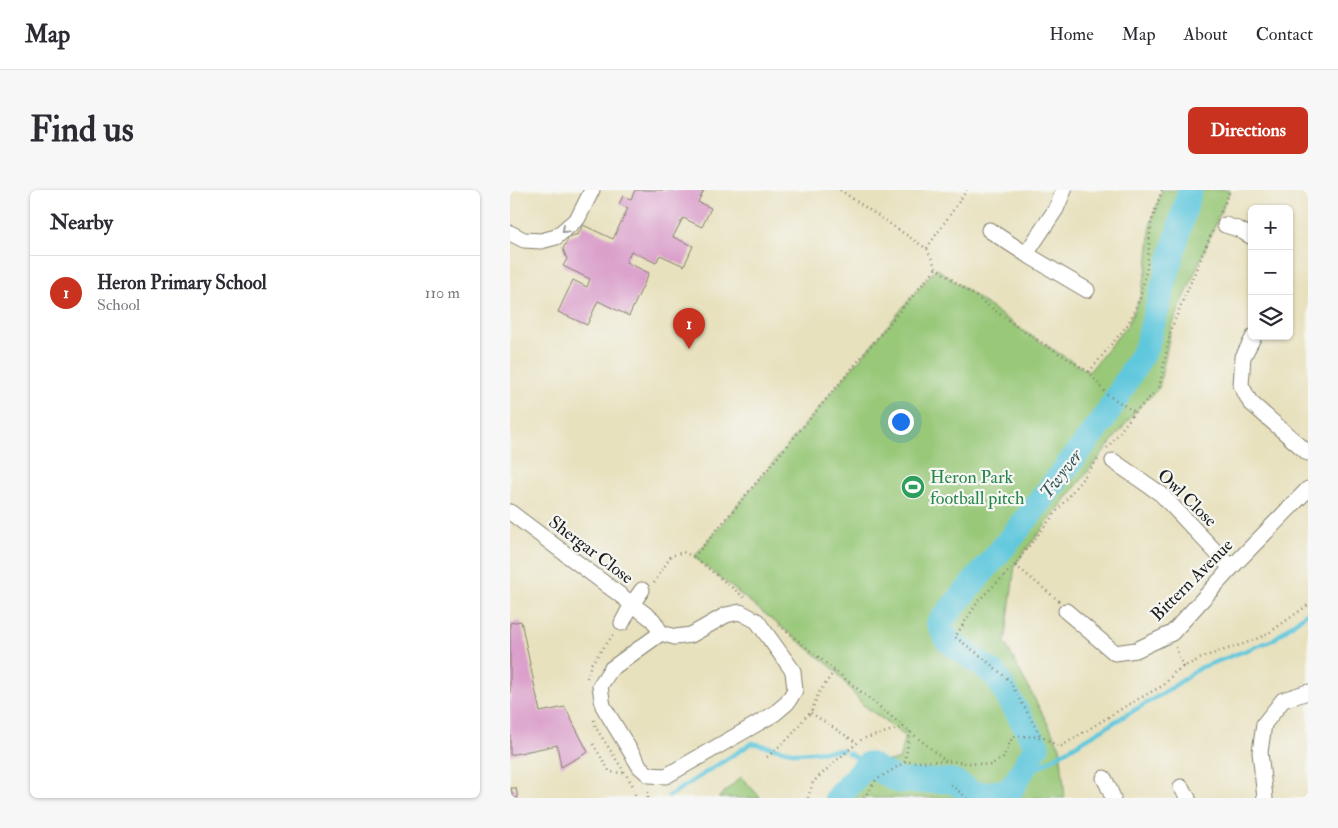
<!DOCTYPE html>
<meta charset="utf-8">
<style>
body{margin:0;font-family:"IM FELL Double Pica",serif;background:#f7f7f7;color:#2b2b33}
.controls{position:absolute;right:15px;top:15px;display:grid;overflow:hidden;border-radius:8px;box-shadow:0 1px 4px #0004}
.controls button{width:45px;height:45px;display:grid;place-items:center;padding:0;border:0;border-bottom:1px solid #e1e1e2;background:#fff;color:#2b2b33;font:25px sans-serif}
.you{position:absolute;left:390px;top:231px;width:18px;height:18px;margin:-12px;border:4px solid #fff;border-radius:50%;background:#1a73e8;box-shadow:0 0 0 8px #1a73e833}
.badge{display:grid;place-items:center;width:32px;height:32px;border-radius:50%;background:#c8321e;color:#fff;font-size:16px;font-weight:700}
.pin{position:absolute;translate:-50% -41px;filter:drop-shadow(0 1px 2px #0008)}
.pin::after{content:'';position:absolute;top:26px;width:18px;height:15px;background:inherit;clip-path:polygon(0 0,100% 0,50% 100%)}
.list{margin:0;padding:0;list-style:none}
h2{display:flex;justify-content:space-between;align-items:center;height:65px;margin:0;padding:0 20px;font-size:21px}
h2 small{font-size:16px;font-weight:400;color:#7c7c81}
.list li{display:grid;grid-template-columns:32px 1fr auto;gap:15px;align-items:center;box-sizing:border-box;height:75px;padding:0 20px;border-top:1px solid #e1e1e2}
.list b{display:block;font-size:19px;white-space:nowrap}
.list p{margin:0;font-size:16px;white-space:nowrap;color:#7c7c81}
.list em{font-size:16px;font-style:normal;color:#7c7c81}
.icon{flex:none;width:28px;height:28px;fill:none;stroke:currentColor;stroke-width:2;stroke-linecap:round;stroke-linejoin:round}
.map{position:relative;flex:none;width:798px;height:608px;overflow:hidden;border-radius:8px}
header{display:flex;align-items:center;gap:30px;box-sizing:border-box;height:70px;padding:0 25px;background:#fff;border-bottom:1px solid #e1e1e2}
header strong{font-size:24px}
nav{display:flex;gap:28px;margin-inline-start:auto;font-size:18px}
.intro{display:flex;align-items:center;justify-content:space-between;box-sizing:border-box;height:120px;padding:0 30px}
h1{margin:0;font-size:35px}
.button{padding:12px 22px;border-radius:8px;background:#c8321e;color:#fff;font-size:18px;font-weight:700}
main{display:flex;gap:30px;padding:0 30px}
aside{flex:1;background:#fff;border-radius:8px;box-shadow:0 1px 4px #0004}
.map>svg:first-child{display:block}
</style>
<header>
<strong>Map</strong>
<nav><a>Home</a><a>Map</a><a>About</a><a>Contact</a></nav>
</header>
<div class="intro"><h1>Find us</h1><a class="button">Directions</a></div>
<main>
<aside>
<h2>Nearby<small></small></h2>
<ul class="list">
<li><span class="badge">1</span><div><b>Heron Primary School</b><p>School</p></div><em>110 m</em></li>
</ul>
</aside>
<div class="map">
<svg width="798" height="608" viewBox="0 0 798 608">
<rect width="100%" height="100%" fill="#f6f6f2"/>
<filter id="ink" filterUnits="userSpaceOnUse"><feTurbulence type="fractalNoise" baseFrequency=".02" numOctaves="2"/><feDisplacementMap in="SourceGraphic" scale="10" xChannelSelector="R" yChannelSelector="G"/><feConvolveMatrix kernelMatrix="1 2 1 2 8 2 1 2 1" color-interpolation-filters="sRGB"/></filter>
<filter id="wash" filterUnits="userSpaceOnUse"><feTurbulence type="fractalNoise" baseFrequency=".0096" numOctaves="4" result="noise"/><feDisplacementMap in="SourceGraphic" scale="20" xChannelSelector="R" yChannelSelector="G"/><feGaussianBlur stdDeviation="1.12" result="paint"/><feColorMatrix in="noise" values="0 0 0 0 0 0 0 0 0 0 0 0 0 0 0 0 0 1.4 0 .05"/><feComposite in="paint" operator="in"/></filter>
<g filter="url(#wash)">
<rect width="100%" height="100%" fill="#e8e1be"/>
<g fill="#98c878" stroke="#5a724a">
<path d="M652,0H720L661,139L649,198L625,222L515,361L505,375L495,453L550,557L555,608H327L352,572L389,570L395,546L352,514L325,480L184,367L426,78L515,142L579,182L618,134L630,108L637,78L641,33Z"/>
<path d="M231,587L251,608H208Z"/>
</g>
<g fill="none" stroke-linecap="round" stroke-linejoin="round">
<g stroke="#61c8dd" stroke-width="4.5">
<path d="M338,563L358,574"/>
<path d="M500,601L524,580L660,499L690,478L763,450L798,422"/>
<path d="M159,606L242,553L286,563L333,560"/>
</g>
<path stroke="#61c8dd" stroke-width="25" d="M327,608L358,574L389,591H443L466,605L500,601L527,556L485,484L437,450L429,433L502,347L594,229L636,158L680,0"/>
</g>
<g id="blocks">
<g fill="#da9fcb">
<path d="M125,0H194L188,12L201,18L192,37L173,28L163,47L183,56L174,76L150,65L146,73L121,61L116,72L139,83L119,126L88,111L77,135L48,122L63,90L77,97L80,89L53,76L57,69L53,59L59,47L68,44L73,35L103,49L118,18L109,14L113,6L121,9Z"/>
<path d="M11,431L30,522L55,517L78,562L51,577L47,555L0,565V433Z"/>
<path d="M1,598H6L8,608H3Z"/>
</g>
</g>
</g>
<g filter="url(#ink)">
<use href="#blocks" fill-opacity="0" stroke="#827e6d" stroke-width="1"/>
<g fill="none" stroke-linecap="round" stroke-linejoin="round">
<g stroke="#827e6d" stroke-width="17">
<g id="minor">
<path d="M554,0L546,19L516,64L577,100"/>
<path d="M715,35L728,39L742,47"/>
<path d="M479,40L516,64"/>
<path d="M0,43L14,50L31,51L46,47L68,28L82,0"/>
<path d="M744,146L733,167L731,195L740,212L798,263"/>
<path d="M603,271L651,304L721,378"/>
<path d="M0,322L122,414L112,433"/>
<path d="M132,400L122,414L143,430L151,443"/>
<path d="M556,421L605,463L626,460L662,443L721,378L798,299"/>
<path d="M230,422L247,431L283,481L285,500L277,513L264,524L156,586L139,585L130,577L93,516L90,496L101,479L151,443L165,447L181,445L216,425Z"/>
<path d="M594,588L598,596L603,608"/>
<path d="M671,597L678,608"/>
<path d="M755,608L750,562L754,534L773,510L798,502"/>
</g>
</g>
<g stroke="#827e6d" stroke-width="2.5" stroke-dasharray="1 4" stroke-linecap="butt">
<path d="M330,0L417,59L426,78L515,142L579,182L596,204L625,222"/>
<path d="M711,22L720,0"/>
<path d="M417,58L457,0"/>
<path d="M579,182L618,134L630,108L637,78L641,33L652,0"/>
<path d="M597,258L625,222L649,198L661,139L703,40"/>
<path d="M184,367L426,78"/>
<path d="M505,375L469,410L445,447L467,463L499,490L531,547"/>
<path d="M144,393L161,366L173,362L184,367L235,408"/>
<path d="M549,411L505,375L515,361L589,268"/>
<path d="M269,435L436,571"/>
<path d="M666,457L673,477"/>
<path d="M77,488L81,474L104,444"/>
<path d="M301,523L347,553"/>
<path d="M84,530L86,538L122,594L126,608"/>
<path d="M83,554L100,582L115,583"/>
<path d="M257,567L281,546L296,526L301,523L308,504L325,480"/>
<path d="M395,572L400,541"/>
<path d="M441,595L457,608"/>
<path d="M138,608V599"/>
<path d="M298,608L303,592L327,570L352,549L394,537"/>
<path d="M354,608L366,590L395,572L436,571L480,575L493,568L502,548L507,546L532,547L550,557L621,513L654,495L664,483L673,477L696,466L736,453L756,445L798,415"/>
</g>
<use href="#minor" stroke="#fff" stroke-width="15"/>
</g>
<defs><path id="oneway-chevron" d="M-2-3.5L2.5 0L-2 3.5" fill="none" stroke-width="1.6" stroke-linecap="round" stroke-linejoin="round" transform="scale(1.25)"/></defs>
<use stroke="#999" href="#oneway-chevron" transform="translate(55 40) rotate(138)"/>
</g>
<defs>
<g id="stadium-disc" transform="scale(1.25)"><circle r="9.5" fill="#2e9e5b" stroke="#f6f6f2"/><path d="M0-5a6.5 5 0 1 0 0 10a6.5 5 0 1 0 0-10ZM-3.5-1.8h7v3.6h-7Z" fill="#fff"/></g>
</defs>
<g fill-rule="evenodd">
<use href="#stadium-disc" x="403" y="297"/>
</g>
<g text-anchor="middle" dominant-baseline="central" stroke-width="4.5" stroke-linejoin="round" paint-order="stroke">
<g font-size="18" fill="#27864d" stroke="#f6f6f2" text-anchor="start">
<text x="420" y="287">Heron Park<tspan x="420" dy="21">football pitch</tspan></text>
</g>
<g font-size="18" fill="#1c1c1c" stroke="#f6f6f2">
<text transform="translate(677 308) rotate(44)">Owl Close</text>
<text transform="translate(81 360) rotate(37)">Shergar Close</text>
<text transform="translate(682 390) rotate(-45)">Bittern Avenue</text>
</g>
<g font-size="19" font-style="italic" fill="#345860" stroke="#f6f6f2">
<text transform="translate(551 284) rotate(-52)">Twyver</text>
</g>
</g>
</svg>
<div class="controls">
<button>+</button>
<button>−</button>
<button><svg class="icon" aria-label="layers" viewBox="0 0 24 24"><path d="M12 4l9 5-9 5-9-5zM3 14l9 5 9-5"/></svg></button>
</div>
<div class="you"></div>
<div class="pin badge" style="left:179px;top:159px">1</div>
</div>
</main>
